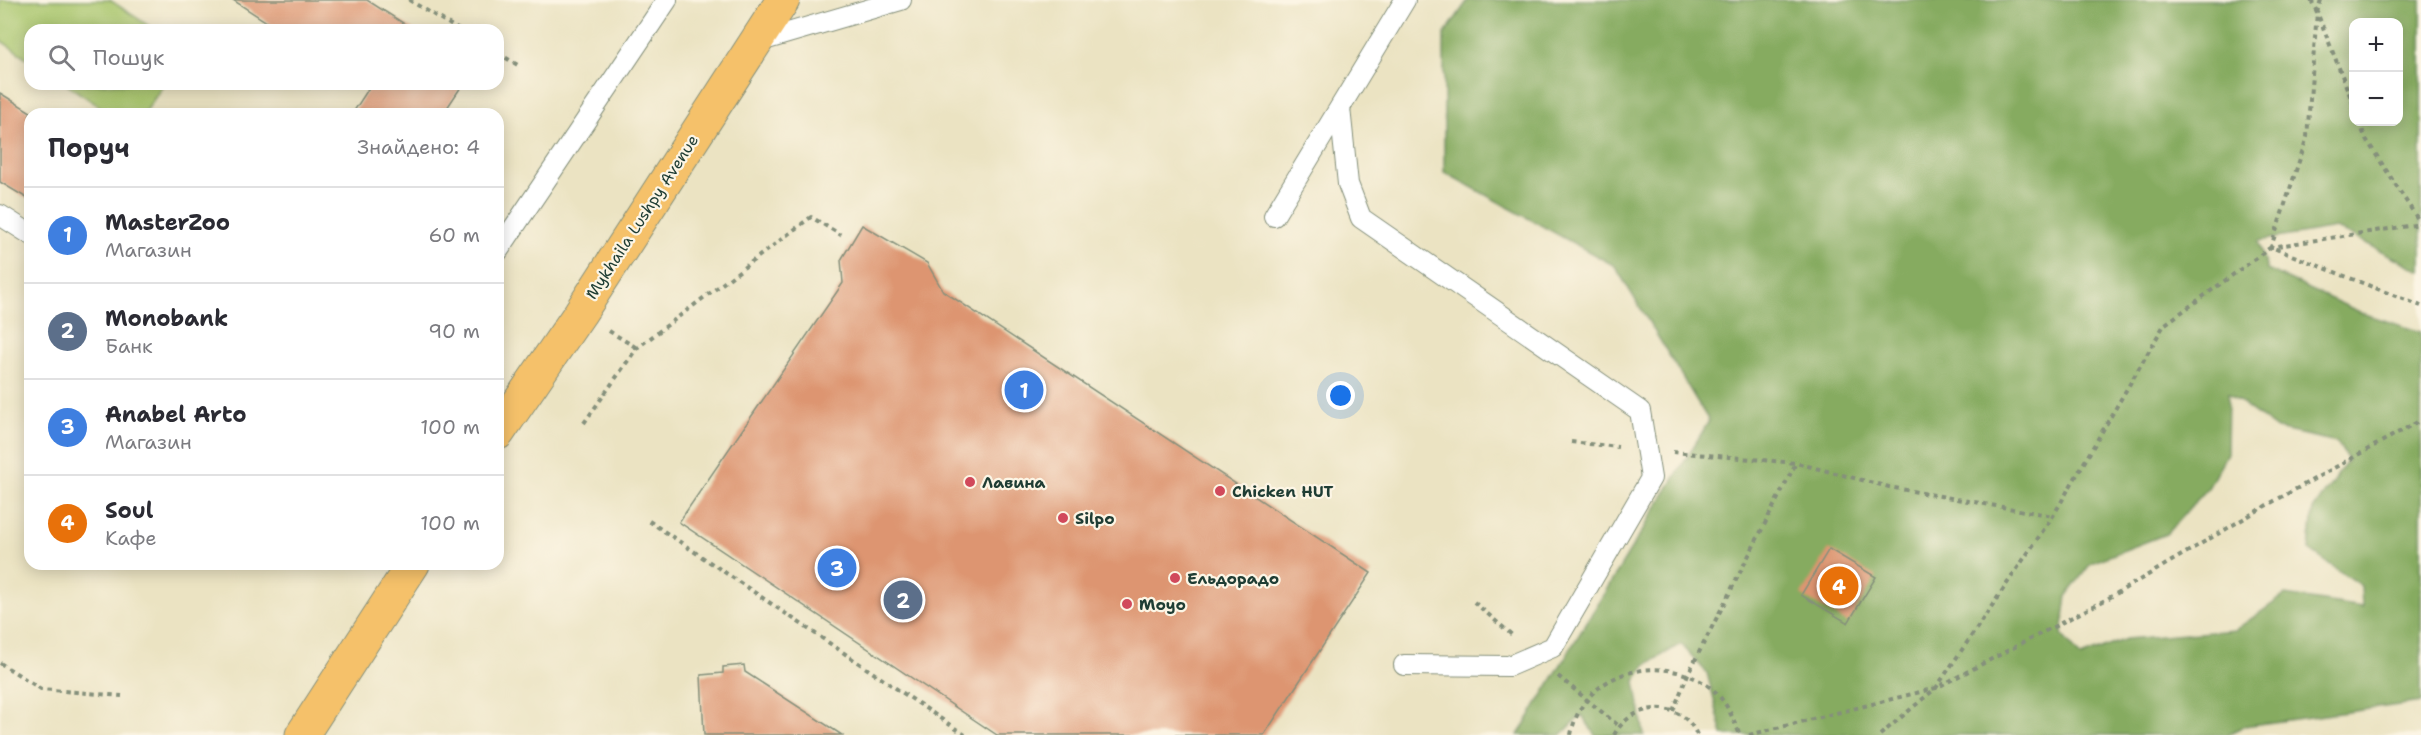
<!DOCTYPE html>
<html lang="uk">
<meta charset="utf-8">
<style>
body{margin:0;font-family:"Shantell Sans",sans-serif;background:#f2f2f3;color:#2b2b33}
.controls{position:absolute;right:18px;top:18px;display:grid;overflow:hidden;border-radius:12px;box-shadow:0 3px 15px #0003}
.controls button{width:54px;height:54px;display:grid;place-items:center;padding:0;border:0;border-bottom:2px solid #e1e1e2;background:#fff;color:#2b2b33;font:30px sans-serif}
.you{position:absolute;left:1341px;top:396px;width:21px;height:21px;margin:-15px;border:4px solid #fff;border-radius:50%;background:#1a73e8;box-shadow:0 0 0 9px #1a73e833}
.badge{display:grid;place-items:center;width:39px;height:39px;border-radius:50%;background:#d1495b;color:#fff;font-size:20px;font-weight:700}
.pin{position:absolute;translate:-50% -50%;border:3px solid #fff;box-shadow:0 2px 6px #0006}
.list{margin:0;padding:0;list-style:none}
h2{display:flex;justify-content:space-between;align-items:center;height:78px;margin:0;padding:0 24px;font-size:26px}
h2 small{font-size:20px;font-weight:400;color:#7c7c81}
.list li{display:grid;grid-template-columns:39px 1fr auto;gap:18px;align-items:center;box-sizing:border-box;height:96px;padding:0 24px;border-top:2px solid #e1e1e2}
.list b{display:block;font-size:22px;white-space:nowrap}
.list p{margin:0;font-size:20px;white-space:nowrap;color:#7c7c81}
.list em{font-size:20px;font-style:normal;color:#7c7c81}
.icon{flex:none;width:33px;height:33px;fill:none;stroke:currentColor;stroke-width:2;stroke-linecap:round;stroke-linejoin:round}
.map{position:relative;flex:none;width:2421px;height:735px;overflow:hidden}
.search{position:absolute;background:#fff;box-shadow:0 3px 15px #0003;left:24px;top:24px;width:480px;height:66px;display:flex;align-items:center;gap:15px;box-sizing:border-box;padding:0 21px;border-radius:18px;color:#7c7c81;font-size:22px}
.panel{position:absolute;background:#fff;box-shadow:0 3px 15px #0003;left:24px;top:108px;width:480px;height:462px;border-radius:18px}
.map>svg:first-child{display:block}
</style>
<div class="map">
<svg width="2421" height="735" viewBox="0 0 2421 735">
<rect width="100%" height="100%" fill="#fcf5e5"/>
<filter id="ink" filterUnits="userSpaceOnUse"><feTurbulence type="fractalNoise" baseFrequency=".0167" numOctaves="2"/><feDisplacementMap in="SourceGraphic" scale="12" xChannelSelector="R" yChannelSelector="G"/><feConvolveMatrix kernelMatrix="1 2 1 2 8 2 1 2 1" color-interpolation-filters="sRGB"/></filter>
<filter id="wash" filterUnits="userSpaceOnUse"><feTurbulence type="fractalNoise" baseFrequency=".008" numOctaves="4" result="noise"/><feDisplacementMap in="SourceGraphic" scale="24" xChannelSelector="R" yChannelSelector="G"/><feGaussianBlur stdDeviation="1.35" result="paint"/><feColorMatrix in="noise" values="0 0 0 0 0 0 0 0 0 0 0 0 0 0 0 0 0 1.4 0 .05"/><feComposite in="paint" operator="in"/></filter>
<g filter="url(#wash)">
<rect width="100%" height="100%" fill="#ebe3c2"/>
<g fill="#a9c66d" stroke="#648250" stroke-width="1.5">
<path d="M0,0H110L155,30H30V60L0,40Z"/>
<path d="M66,84H164L144,114H111Z"/>
</g>
<path fill="#86ab60" stroke="#52744a" stroke-width="1.5" fill-rule="evenodd" d="M1468,0H2421V271L2336,228L2258,241L2267,270L2362,313L2421,332V702L2244,726L2226,735H1723L1707,673L1681,644L1647,664L1635,681L1644,735H1595L1582,715L1561,735H1518L1709,421L1615,266L1444,172V35ZM2354,22H2398V122H2354ZM2228,393L2277,429L2337,442L2348,460L2313,510L2309,550L2361,586L2362,607L2285,595L2235,630L2126,639L2081,657L2062,635L2067,595L2091,563L2166,534L2208,488L2227,453Z"/>
<g id="blocks">
<g fill="#dd9571">
<path d="M233,0H367L414,30H279Z"/>
<path d="M363,84H463L443,114H352L369,88Z"/>
<path d="M0,93L34,114H30V200L0,182Z"/>
<path d="M862,225L927,263L943,291L1371,573L1264,735H997L679,522L843,283L841,260Z"/>
<path d="M1829,549L1876,577L1848,623L1801,595Z"/>
<path d="M744,665L745,672L842,735H704L701,675L723,673V667Z"/>
</g>
</g>
</g>
<g filter="url(#ink)">
<use href="#blocks" fill-opacity="0" stroke="#85907b" stroke-width="1.5"/>
<g fill="none" stroke-linecap="round" stroke-linejoin="round">
<g stroke="#85907b" stroke-width="22">
<g id="service">
<path d="M754,43L901,0"/>
<path d="M1340,108L1348,184L1361,218L1640,411L1651,478L1553,647L1509,666L1404,665"/>
<path d="M0,215L30,234"/>
<path d="M1274,216L1405,0"/>
<path d="M498,251L667,0"/>
</g>
</g>
<g stroke="#85907b" stroke-width="35">
<g id="primary">
<path d="M498,433L580,313L783,0"/>
<path d="M302,735L413,564"/>
</g>
</g>
<g stroke="#85907b" stroke-width="4" stroke-dasharray="4.5 4.5" stroke-linecap="butt">
<path d="M409,0L459,30"/>
<path d="M2311,0L2317,12L2307,137L2271,247L2421,224"/>
<path d="M2321,0L2317,12L2354,106"/>
<path d="M498,53L521,67"/>
<path d="M2359,122L2366,139L2421,224"/>
<path d="M609,331L637,348"/>
<path d="M584,423L637,348L811,217L841,235"/>
<path d="M1571,442L1618,447"/>
<path d="M1673,452L1796,463L1889,487L2053,516"/>
<path d="M649,521L965,735"/>
<path d="M1474,602L1512,635"/>
<path d="M0,663L41,689L122,696"/>
<path d="M1558,676L1619,726"/>
<path d="M1673,711L1688,674L1796,463"/>
<path d="M1571,735C1582,670 1663,651 1711,688C1726,700 1733,718 1740,735"/>
<path d="M1614,735C1631,703 1681,697 1697,735"/>
<path d="M1749,735L1936,688L2107,599L2267,505L2421,420"/>
<path d="M1880,735L1936,688L2053,516L2164,325L2271,247L2421,306"/>
</g>
<use href="#service" stroke="#fff" stroke-width="20"/>
<use href="#primary" stroke="#f5c16b" stroke-width="33"/>
</g>
</g>
<g fill="#d1495b" stroke="#fcf5e5" stroke-width="2">
<circle cx="970" cy="482" r="6"/>
<circle cx="1220" cy="491" r="6"/>
<circle cx="1063" cy="518" r="6"/>
<circle cx="1175" cy="578" r="6"/>
<circle cx="1127" cy="604" r="6"/>
</g>
<g text-anchor="middle" dominant-baseline="central" stroke-width="4.5" stroke-linejoin="round" paint-order="stroke">
<g font-size="16" fill="#1f3d34" stroke="#fcf5e5">
<text transform="translate(642 217) rotate(-57)">Mykhaila Lushpy Avenue</text>
</g>
<g font-size="16" font-weight="bold" fill="#1f3d34" stroke="#fcf5e5" text-anchor="start">
<text x="982" y="482">Лавина</text>
<text x="1232" y="491">Chicken HUT</text>
<text x="1075" y="518">Silpo</text>
<text x="1187" y="578">Ельдорадо</text>
<text x="1139" y="604">Moyo</text>
</g>
</g>
</svg>
<div class="controls">
<button>+</button>
<button>−</button>
</div>
<div class="you"></div>
<div class="pin badge" style="left:1024px;top:390px;background:#3f7fe0">1</div>
<div class="pin badge" style="left:903px;top:600px;background:#5c6f8a">2</div>
<div class="pin badge" style="left:837px;top:568px;background:#3f7fe0">3</div>
<div class="pin badge" style="left:1839px;top:586px;background:#e8710a">4</div>
<div class="search"><svg class="icon" aria-label="search" viewBox="0 0 24 24"><circle cx="10" cy="10" r="6"/><path d="M15 15l6 6"/></svg>Пошук</div>
<section class="panel">
<h2>Поруч<small>Знайдено: 4</small></h2>
<ul class="list">
<li><span class="badge" style="background:#3f7fe0">1</span><div><b>MasterZoo</b><p>Магазин</p></div><em>60 m</em></li>
<li><span class="badge" style="background:#5c6f8a">2</span><div><b>Monobank</b><p>Банк</p></div><em>90 m</em></li>
<li><span class="badge" style="background:#3f7fe0">3</span><div><b>Anabel Arto</b><p>Магазин</p></div><em>100 m</em></li>
<li><span class="badge" style="background:#e8710a">4</span><div><b>Soul</b><p>Кафе</p></div><em>100 m</em></li>
</ul>
</section>
</div>
